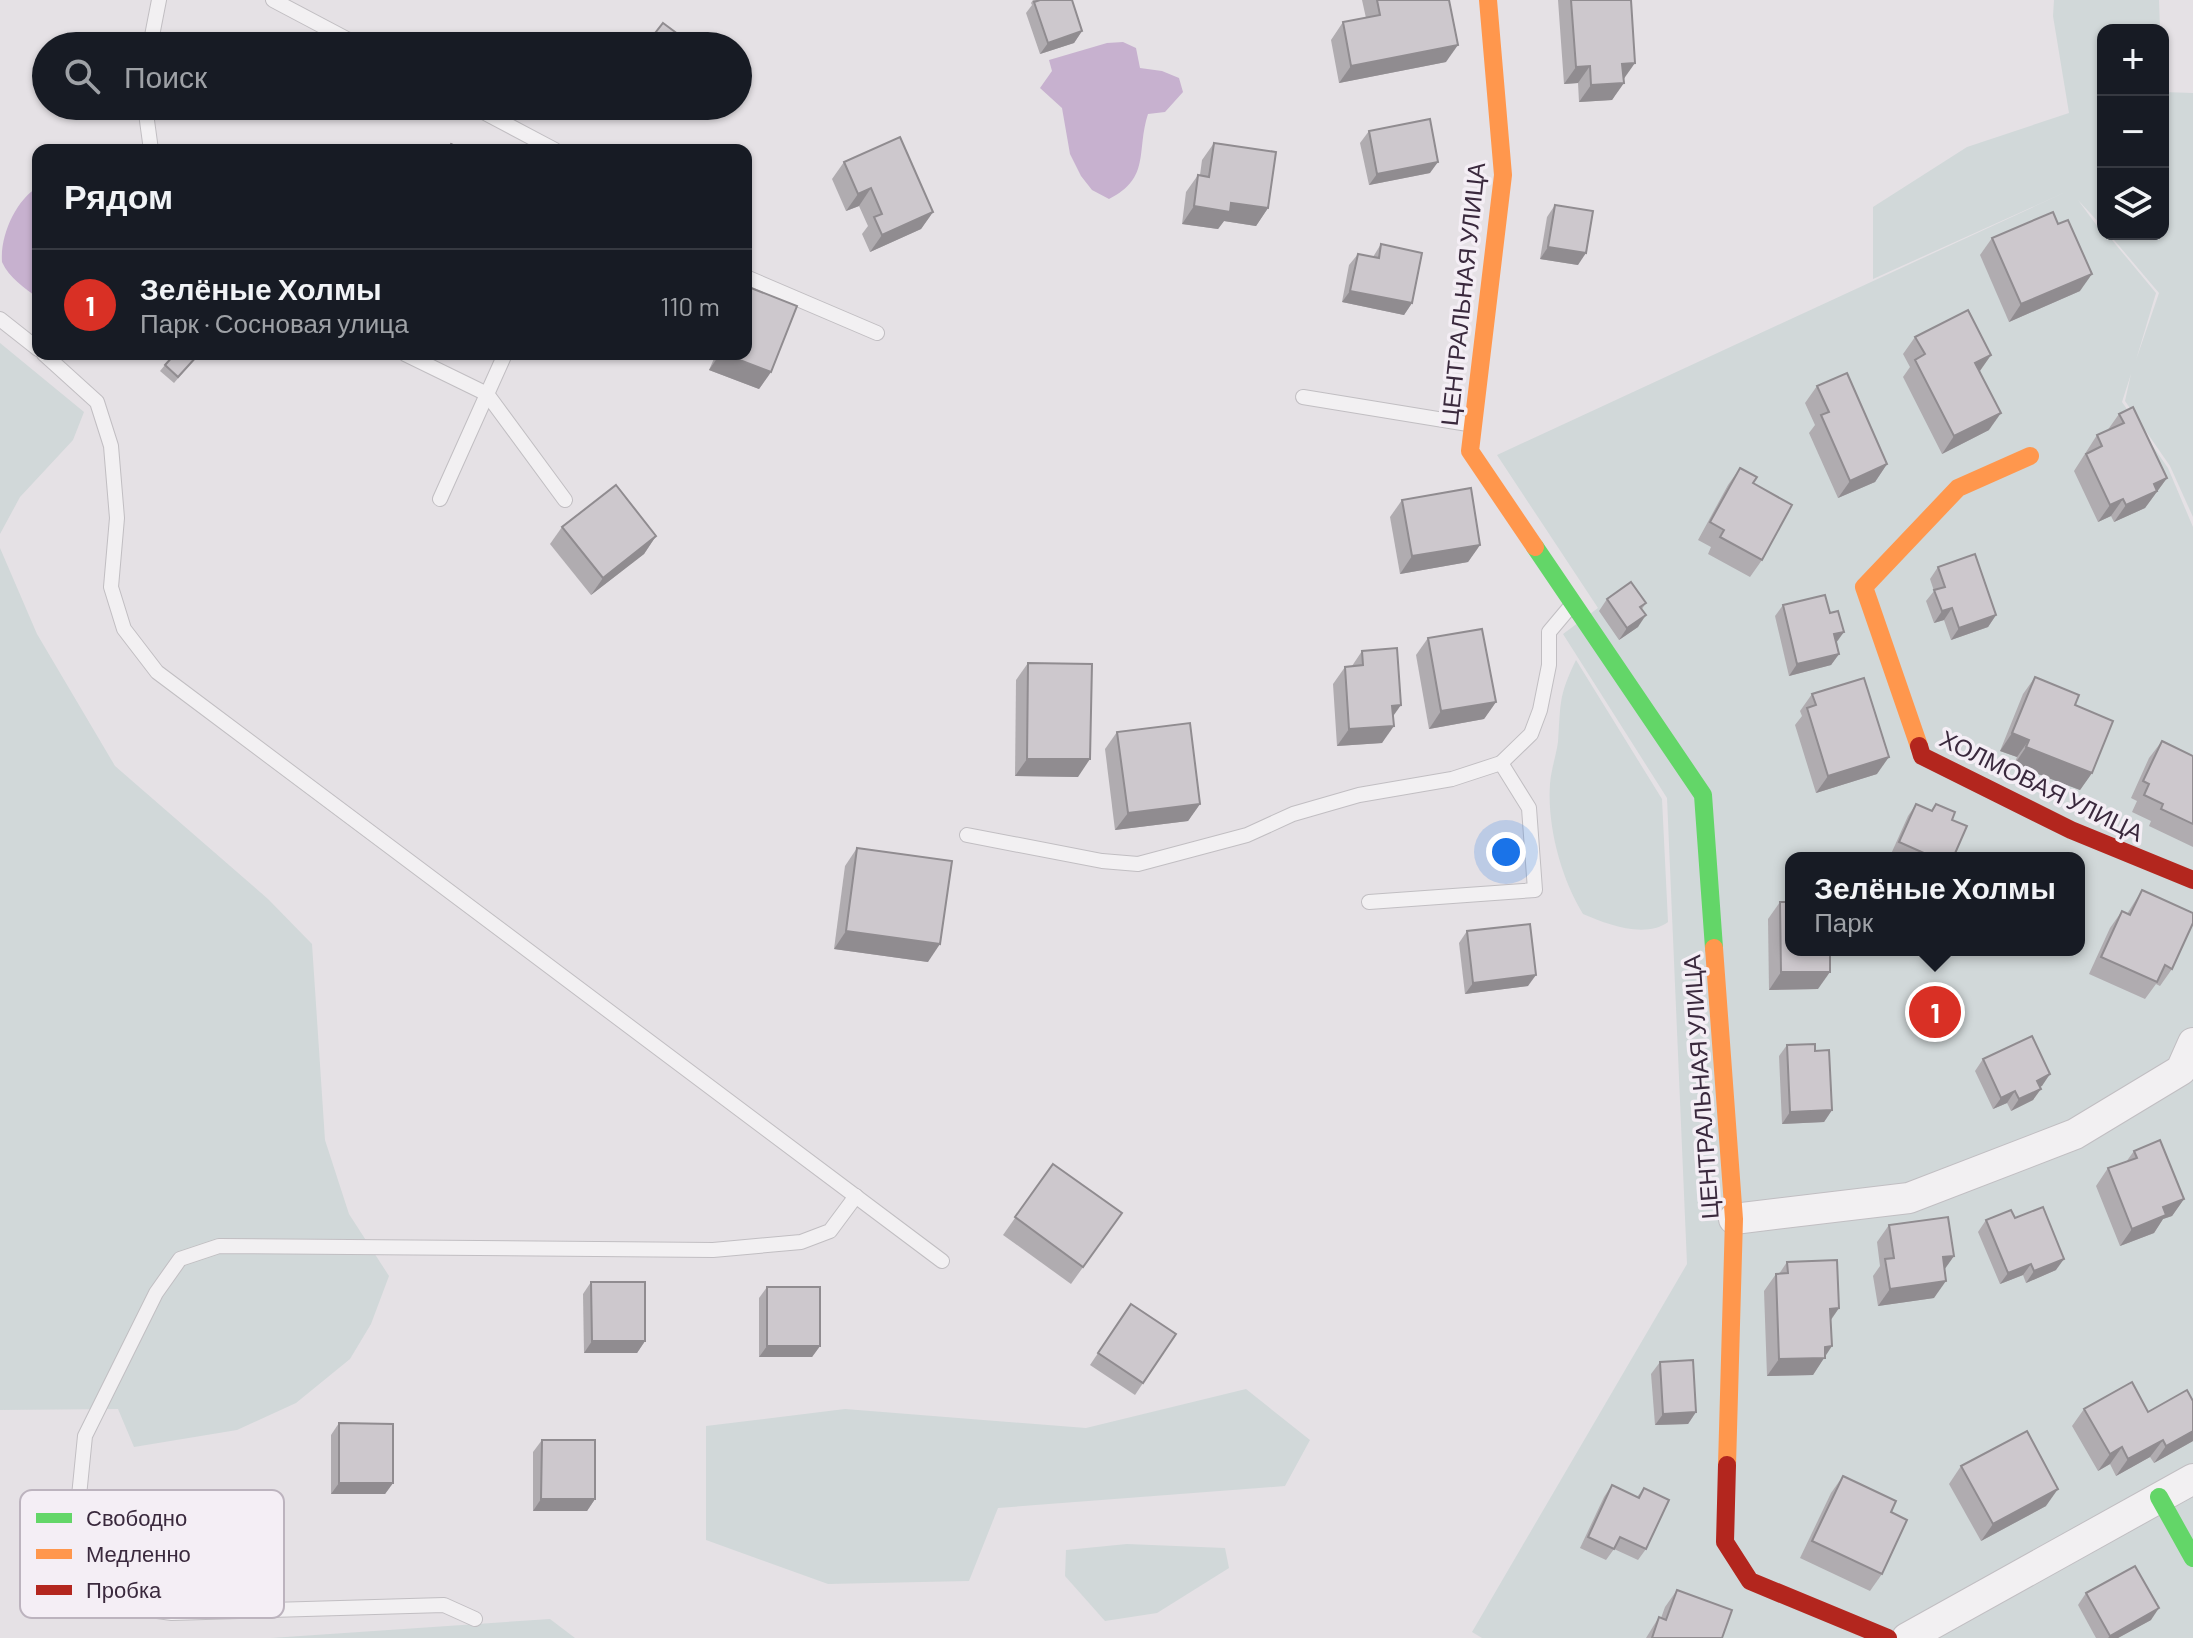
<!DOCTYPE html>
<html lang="ru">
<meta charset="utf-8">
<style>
body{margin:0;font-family:Barlow,sans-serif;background:#20242c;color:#f1f3f6}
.controls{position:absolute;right:24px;top:24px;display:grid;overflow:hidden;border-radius:16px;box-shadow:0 2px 6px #0004}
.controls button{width:72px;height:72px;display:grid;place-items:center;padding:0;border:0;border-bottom:2px solid #363941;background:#171b24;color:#f1f3f6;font:40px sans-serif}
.you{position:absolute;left:1506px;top:852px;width:28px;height:28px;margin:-20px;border:6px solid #fff;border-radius:50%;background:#1a73e8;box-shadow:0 0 0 12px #1a73e833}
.badge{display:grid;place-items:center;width:52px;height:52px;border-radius:50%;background:#d93025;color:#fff;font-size:26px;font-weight:700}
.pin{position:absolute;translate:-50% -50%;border:4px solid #fff;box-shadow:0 2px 8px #0006}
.popup{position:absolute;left:1785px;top:852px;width:300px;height:104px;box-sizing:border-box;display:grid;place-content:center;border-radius:16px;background:#171b24;filter:drop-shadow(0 2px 6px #0005);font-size:26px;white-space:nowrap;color:#9ea1a6}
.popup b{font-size:30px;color:#f1f3f6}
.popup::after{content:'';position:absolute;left:50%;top:100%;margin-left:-16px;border:16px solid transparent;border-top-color:#171b24}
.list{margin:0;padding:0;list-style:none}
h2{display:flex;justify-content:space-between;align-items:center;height:104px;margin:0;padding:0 32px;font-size:34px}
h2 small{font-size:26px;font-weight:400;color:#9ea1a6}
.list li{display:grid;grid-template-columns:52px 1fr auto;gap:24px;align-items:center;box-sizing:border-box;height:112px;padding:0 32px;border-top:2px solid #363941}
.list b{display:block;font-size:30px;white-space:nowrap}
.list p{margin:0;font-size:26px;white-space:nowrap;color:#9ea1a6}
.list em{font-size:26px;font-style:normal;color:#9ea1a6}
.icon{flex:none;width:44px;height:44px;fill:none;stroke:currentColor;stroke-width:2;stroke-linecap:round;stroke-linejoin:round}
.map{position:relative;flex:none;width:2193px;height:1638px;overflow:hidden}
.search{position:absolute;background:#171b24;box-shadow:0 2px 6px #0004;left:32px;top:32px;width:720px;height:88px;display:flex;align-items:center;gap:20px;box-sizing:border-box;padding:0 28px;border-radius:44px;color:#9ea1a6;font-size:30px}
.panel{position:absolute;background:#171b24;box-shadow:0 2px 6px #0004;left:32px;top:144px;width:720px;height:216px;border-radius:16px}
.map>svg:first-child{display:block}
</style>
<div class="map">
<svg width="2193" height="1638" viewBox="0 0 2193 1638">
<rect width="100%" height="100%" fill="#e5e1e5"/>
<g fill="#d1d8d9" fill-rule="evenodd">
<path d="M2054,0H2159L2160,30H2103V227L2078,200L2103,234H2107L2156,293L2136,360L2159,293L2109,234H2163V92L2193,93V517L2170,466L2125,401L2131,374L2122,402L2168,468L2193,527V1638H1482L1472,1632L1687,1264L1667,798L1563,634L1598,608L1497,455L2070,190L1873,279V207L1967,147L2069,113L2053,16ZM1791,858H2079V950H1791Z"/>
<path d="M0,343L84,412L73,440L20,497L0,534Z"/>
<path d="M0,548L37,634L115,766L268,899L312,944L325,1140L349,1214L389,1276L371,1324L350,1359L296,1403L237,1430L134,1447L118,1409L0,1410Z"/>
<path d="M1576,660L1662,799L1668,922C1645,939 1606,924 1583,914C1561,878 1547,826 1550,784C1551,770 1556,756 1558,742C1561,703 1558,697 1576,660Z"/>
<path d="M1246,1389L1310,1440L1285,1486L998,1508L969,1581L828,1584L706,1540V1426L845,1409L1086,1428Z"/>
<path d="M1127,1544L1225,1548L1229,1568L1157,1613L1105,1621L1065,1576L1066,1550Z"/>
<path d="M550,1619L575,1638H271Z"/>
</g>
<g fill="#c7b1cf">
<path d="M1123,42L1136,48L1140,68L1162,71L1179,78L1183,92L1165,112L1148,114C1136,151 1151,178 1109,199L1092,190L1081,176L1070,154L1062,108L1040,88L1052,71L1049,60L1107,43Z"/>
<path d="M38,187V298C25,288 9,278 2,262C0,235 16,200 38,187Z"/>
</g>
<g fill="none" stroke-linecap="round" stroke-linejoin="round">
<g stroke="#c1bec2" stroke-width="16">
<g id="lane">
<path d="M273,0L360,46"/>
<path d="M150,46L159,0"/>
<path d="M145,106L151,150"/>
<path d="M472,106L555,150"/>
<path d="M746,277L877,333"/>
<path d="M0,319L38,349"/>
<path d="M44,354L97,402L111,446L117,518L111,587L124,629L157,672L942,1261"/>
<path d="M405,354L487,394L565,500"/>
<path d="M1303,397L1468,424"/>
<path d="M440,499L505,354"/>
<path d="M967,835L1102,861L1138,864L1247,835L1293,814L1359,795L1452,779L1501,763L1531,734L1540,710L1549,665V632L1570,607"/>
<path d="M1369,902L1535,890L1529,808L1501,763"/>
<path d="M475,1619L444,1605L172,1613L121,1606L99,1581L76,1526L85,1436L156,1293L180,1259L219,1246L713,1250L801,1242L830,1231L856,1196"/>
</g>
</g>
<g stroke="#c1bec2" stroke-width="32">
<g id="street">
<path d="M1734,1219L1909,1198L2075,1134L2181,1070L2193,1043"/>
<path d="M1907,1638L2193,1479"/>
</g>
</g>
<use href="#lane" stroke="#f2f0f2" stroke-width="14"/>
<use href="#street" stroke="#f2f0f2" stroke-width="30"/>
<g stroke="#63d668" stroke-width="18">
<path d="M1535,547L1703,795L1714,948"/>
<path d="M2159,1497L2193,1558"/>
</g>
<g stroke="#ff974d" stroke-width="18">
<path d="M1488,0L1503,175L1470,451L1535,547"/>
<path d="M1919,746L1864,587L1958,488L2030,456"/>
<path d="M1714,948L1734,1219L1727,1465"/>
</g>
<g stroke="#b3261e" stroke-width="18">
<path d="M1919,746L1922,756L2071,830L2193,880"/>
<path d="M1727,1465L1725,1542L1750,1581L1888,1638"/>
</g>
</g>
<g fill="#b0acb0">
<path d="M1033,0H1072L1082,31L1074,43L1040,54L1026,13L1032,5L1031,3Z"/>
<path d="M1362,0H1449L1446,62L1339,83L1331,40L1343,22L1366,18Z"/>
<path d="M1558,0H1631L1624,80L1612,100L1579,102L1578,83L1564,84Z"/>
<path d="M1369,131L1430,173L1369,185L1360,143Z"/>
<path d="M1214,143L1268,208L1256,226L1224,221L1218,229L1182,224L1186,192L1198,175H1200L1202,160Z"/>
<path d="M844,162L933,212L921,229L870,252L862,234L868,226L859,206L846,211L832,179Z"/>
<path d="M1555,205L1578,265L1540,259L1547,217Z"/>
<path d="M1992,238L2080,291L2009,322L1980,255Z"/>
<path d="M1381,244L1412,303L1404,315L1342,302L1349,265L1358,254L1373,257Z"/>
<path d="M1915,337L1991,355L1980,371L1989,430L1942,454L1903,377L1910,367L1903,354Z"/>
<path d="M716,354H746L771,372L759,389L709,370Z"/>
<path d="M198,355L174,383L160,371L165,365Z"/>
<path d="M1817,386L1887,464L1875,482L1838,498L1809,433L1815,425L1805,403Z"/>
<path d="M2119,414L2167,478L2145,508L2114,522L2111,516L2098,522L2074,471L2097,435L2107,431Z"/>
<path d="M1740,468L1753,483L1762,560L1750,577L1708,554L1711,547L1698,540L1728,485Z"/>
<path d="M1402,500L1480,545L1468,562L1400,574L1390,517Z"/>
<path d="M562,527L656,536L644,554L591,595L550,544Z"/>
<path d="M1938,567L1996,615L1988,627L1951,640L1944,620L1934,623L1926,601L1934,591L1930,579Z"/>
<path d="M1607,599L1646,603L1642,609L1638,627L1619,640L1599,611Z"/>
<path d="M1783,605L1837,642L1839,654L1831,665L1789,676L1775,616Z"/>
<path d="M1428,638L1496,702L1484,719L1429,729L1416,655Z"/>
<path d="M1362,651L1393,717L1382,743L1337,746L1333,684L1345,667L1352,666Z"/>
<path d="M1028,663L1078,777L1015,776L1016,680Z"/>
<path d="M2035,677L2075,705L2092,773L2080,790L2014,765L2017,757L2000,751L2023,694Z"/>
<path d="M1812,694L1877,774L1816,793L1795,725L1802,716L1800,711Z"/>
<path d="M1117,732L1200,804L1188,821L1115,830L1105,749Z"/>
<path d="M2162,741L2193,756V847L2149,826L2151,821L2132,812L2137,801L2131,798L2149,758Z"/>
<path d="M1916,804L1931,811L1936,804L1952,820L1953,858H1900L1891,854L1908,816Z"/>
<path d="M857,848L928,962L834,949L845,866Z"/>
<path d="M2142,890L2172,969L2160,986L2156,984L2145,999L2089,974L2110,928L2122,911L2127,914Z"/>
<path d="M1780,902L1818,989L1769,990L1768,919Z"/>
<path d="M1467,931L1528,986L1465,994L1459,943Z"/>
<path d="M1787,1045L1815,1051L1832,1110L1824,1122L1782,1124L1779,1056Z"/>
<path d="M1983,1059L2050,1074L2040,1087L2033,1100L2011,1111L2007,1103L1993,1109L1975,1071Z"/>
<path d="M2134,1151L2184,1199L2172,1216L2163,1219L2154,1233L2120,1246L2096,1186L2108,1168L2126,1162Z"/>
<path d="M1053,1164L1122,1213L1071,1284L1003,1235Z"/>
<path d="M2015,1218L2056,1270L2026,1283L2023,1275L2000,1284L1978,1232L1986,1220Z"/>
<path d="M1889,1225L1954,1256L1944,1269L1934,1298L1878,1306L1873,1276L1880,1266L1877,1242Z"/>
<path d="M1787,1262L1839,1308L1831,1320L1825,1356L1813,1375L1767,1376L1764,1291L1776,1274H1779Z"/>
<path d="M591,1282L645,1341L637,1353H584L583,1294Z"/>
<path d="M767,1287L820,1346L812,1357H759V1298Z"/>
<path d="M1131,1304L1176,1334L1135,1395L1090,1365Z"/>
<path d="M1660,1362L1696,1412L1688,1424L1655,1425L1651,1374Z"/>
<path d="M2193,1401V1441L2154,1463L2150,1457L2116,1476L2110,1464L2098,1471L2072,1426L2084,1409L2148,1412Z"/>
<path d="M339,1423L393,1483L385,1494H331V1435Z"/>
<path d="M542,1440L595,1499L587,1511H533V1452Z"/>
<path d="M1961,1466L2046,1506L1981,1541L1949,1484Z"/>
<path d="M1843,1476L1891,1512L1882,1574L1870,1591L1800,1558L1831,1493Z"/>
<path d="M1612,1485L1637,1497L1644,1488L1646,1549L1638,1560L1614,1549L1606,1560L1580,1548L1604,1497Z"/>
<path d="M1677,1590L1722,1638H1646L1659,1617L1661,1618L1665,1607Z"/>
<path d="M2086,1593L2151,1620L2118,1638H2096L2078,1605Z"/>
</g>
<g fill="#908c90">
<path d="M1082,31L1074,43L1040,54L1048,43Z"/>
<path d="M1458,45L1446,62L1339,83L1351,66Z"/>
<path d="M1635,63L1623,80L1622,64Z"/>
<path d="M1590,66L1578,83L1564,84L1576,67Z"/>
<path d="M1624,83L1612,100L1579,102L1591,85Z"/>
<path d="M1438,162L1430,173L1369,185L1377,174Z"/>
<path d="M871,188L859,206L846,211L858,194Z"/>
<path d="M1231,203L1268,208L1256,226L1224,221L1218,229L1182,224L1194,206Z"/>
<path d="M933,212L921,229L870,252L882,235Z"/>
<path d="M1548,247L1586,253L1578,265L1540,259Z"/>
<path d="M2092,274L2080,291L2009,322L2021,304Z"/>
<path d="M1350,291L1412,303L1404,315L1342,302Z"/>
<path d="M720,354H724L771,372L759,389L709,370Z"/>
<path d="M1991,355L1979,372L1975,363Z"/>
<path d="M2001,413L1989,430L1942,454L1954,436Z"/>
<path d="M1887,464L1875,482L1838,498L1850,481Z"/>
<path d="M2167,478L2145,508L2114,522L2126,505L2154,484Z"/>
<path d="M2123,499L2111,516L2098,522L2110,505Z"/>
<path d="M656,536L644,554L591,595L603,578Z"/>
<path d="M1480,545L1468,562L1400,574L1412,556Z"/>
<path d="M1952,608L1944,620L1934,623L1942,611Z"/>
<path d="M1646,615L1638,627L1619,640L1627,628Z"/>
<path d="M1996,615L1988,627L1951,640L1959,628Z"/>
<path d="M1844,632L1836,643L1834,634Z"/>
<path d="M1839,654L1831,665L1789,676L1797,664Z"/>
<path d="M1496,702L1484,719L1429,729L1441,711Z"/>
<path d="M1401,705L1389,722L1392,706Z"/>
<path d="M1394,726L1382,743L1337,746L1349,729Z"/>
<path d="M2012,733L2029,740L2017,757L2000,751Z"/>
<path d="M2026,747L2092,773L2080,790L2014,765Z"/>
<path d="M1889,757L1877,774L1816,793L1828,776Z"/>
<path d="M1027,759H1090L1078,777L1015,776Z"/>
<path d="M1200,804L1188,821L1115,830L1128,813Z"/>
<path d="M846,931L940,944L928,962L834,949Z"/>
<path d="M1781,972H1830L1818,989L1769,990Z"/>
<path d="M1536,975L1528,986L1465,994L1473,983Z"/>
<path d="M2050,1074L2042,1086L2029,1092L2037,1081Z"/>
<path d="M2041,1089L2033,1100L2011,1111L2019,1099Z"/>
<path d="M2015,1091L2007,1103L1993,1109L2001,1098Z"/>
<path d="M1832,1110L1824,1122L1782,1124L1790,1112Z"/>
<path d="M2184,1199L2172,1216L2163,1219L2154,1233L2120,1246L2132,1229L2163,1207Z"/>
<path d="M1954,1256L1942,1273L1943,1257Z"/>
<path d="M2064,1259L2056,1270L2026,1283L2034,1271Z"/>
<path d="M2031,1264L2023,1275L2000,1284L2008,1273Z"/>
<path d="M1946,1281L1934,1298L1878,1306L1890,1289Z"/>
<path d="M1839,1308L1827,1325L1830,1309Z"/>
<path d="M592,1341H645L637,1353H584Z"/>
<path d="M767,1346H820L812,1357H759Z"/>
<path d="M1832,1346L1813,1375L1767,1376L1779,1359L1825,1347Z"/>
<path d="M1696,1412L1688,1424L1655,1425L1663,1414Z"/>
<path d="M2193,1431V1441L2154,1463L2166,1446Z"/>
<path d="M2163,1440L2150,1457L2116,1476L2128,1459Z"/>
<path d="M2122,1447L2110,1464L2098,1471L2110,1454Z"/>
<path d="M339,1483H393L385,1494H331Z"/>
<path d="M2058,1489L2046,1506L1981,1541L1993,1524Z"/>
<path d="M541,1499H595L587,1511H533Z"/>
<path d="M2159,1608L2151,1620L2118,1638H2108L2110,1636Z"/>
</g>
<g fill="#cdc8cd" stroke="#908c90" stroke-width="2">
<path d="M1040,0H1072L1082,31L1048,43L1034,2Z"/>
<path d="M1377,0H1449L1458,45L1351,66L1343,22L1380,15Z"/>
<path d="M1571,0H1631L1635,63L1622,64L1624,83L1591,85L1590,66L1576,67Z"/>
<path d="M663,23L694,46H645Z"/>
<path d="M1430,119L1438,162L1377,174L1369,131Z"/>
<path d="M900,137L933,212L882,235L874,217L882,214L871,188L858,194L844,162Z"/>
<path d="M1214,143L1276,152L1268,208L1231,203L1230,212L1194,206L1198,175L1209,177Z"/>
<path d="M451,144L463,150H448Z"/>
<path d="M1555,205L1593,211L1586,253L1548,247Z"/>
<path d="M2053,212L2058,224L2068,220L2092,274L2021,304L1992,238Z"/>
<path d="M1381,244L1422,253L1412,303L1350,291L1358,254L1379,258Z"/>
<path d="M746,286L797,306L771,372L724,354H746Z"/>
<path d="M1968,310L1991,355L1975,363L2001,413L1954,436L1915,360L1925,354L1915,337Z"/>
<path d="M175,354H197L198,355L178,377L165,365Z"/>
<path d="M1847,373L1887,464L1850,481L1821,415L1829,412L1817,386Z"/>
<path d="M2133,407L2167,478L2154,484L2157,491L2126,505L2123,499L2110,505L2086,454L2102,446L2097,435L2124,423L2119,414Z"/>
<path d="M1740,468L1757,477L1753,483L1792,505L1762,560L1720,537L1724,530L1710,522Z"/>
<path d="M616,485L656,536L603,578L562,527Z"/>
<path d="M1471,488L1480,545L1412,556L1402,500Z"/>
<path d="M1975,554L1996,615L1959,628L1952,608L1942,611L1934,590L1945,587L1938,567Z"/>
<path d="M1631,582L1646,603L1640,607L1646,615L1627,628L1607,599Z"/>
<path d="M1825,595L1830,613L1838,611L1844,632L1834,634L1839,654L1797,664L1783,605Z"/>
<path d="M1482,629L1496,702L1441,711L1428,638Z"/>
<path d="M1397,648L1401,705L1392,706L1394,726L1349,729L1345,667L1363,665L1362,651Z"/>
<path d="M1028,663L1092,664L1090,759H1027Z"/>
<path d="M2035,677L2079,695L2075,705L2113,721L2092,773L2026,747L2029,740L2012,733Z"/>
<path d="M1864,678L1889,757L1828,776L1807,708L1816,705L1812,694Z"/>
<path d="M1190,723L1200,804L1128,813L1117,732Z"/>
<path d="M2162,741L2193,756V824L2161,809L2163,804L2144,795L2149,784L2143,781Z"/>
<path d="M1916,804L1932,811L1936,804L1955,812L1952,820L1967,826L1953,858H1935L1899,842Z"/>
<path d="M857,848L952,861L940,944L846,931Z"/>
<path d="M2142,890L2193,913V923L2172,969L2165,965L2157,982L2101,957L2122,911L2130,915Z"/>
<path d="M1780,902H1791V950H1830V972H1781Z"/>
<path d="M1530,924L1536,975L1473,983L1467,931Z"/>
<path d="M2032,1036L2050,1074L2037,1081L2041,1089L2019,1099L2015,1091L2001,1098L1983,1059Z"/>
<path d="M1815,1044V1051L1829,1050L1832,1110L1790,1112L1787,1045Z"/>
<path d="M2160,1140L2184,1199L2163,1207L2166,1215L2132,1229L2108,1168L2137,1158L2134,1151Z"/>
<path d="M1053,1164L1122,1213L1083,1267L1015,1217Z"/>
<path d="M2043,1207L2064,1259L2034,1271L2031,1264L2008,1273L1986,1220L2011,1210L2015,1218Z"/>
<path d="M1948,1217L1954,1256L1943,1257L1946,1281L1890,1289L1885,1259L1894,1258L1889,1225Z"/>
<path d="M1837,1260L1839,1308L1830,1309L1832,1346L1825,1347V1358L1779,1359L1776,1274L1788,1273L1787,1262Z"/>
<path d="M591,1282H645V1341H592Z"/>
<rect x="767" y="1287" width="53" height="59"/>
<path d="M1131,1304L1176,1334L1143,1383L1098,1353Z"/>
<path d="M1693,1360L1696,1412L1663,1414L1660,1362Z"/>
<path d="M2132,1382L2148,1412L2187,1390L2193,1401V1431L2166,1446L2163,1440L2128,1459L2122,1447L2110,1454L2084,1409Z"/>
<path d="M339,1423L393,1424V1483H339Z"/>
<path d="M2027,1431L2058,1489L1993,1524L1961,1466Z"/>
<path d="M542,1440H595V1499H541Z"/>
<path d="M1843,1476L1896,1501L1891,1512L1907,1520L1882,1574L1812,1541Z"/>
<path d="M1612,1485L1639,1498L1644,1488L1669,1500L1646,1549L1620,1537L1614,1549L1588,1537Z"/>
<path d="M2135,1566L2159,1608L2110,1636L2086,1593Z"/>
<path d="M1677,1590L1732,1610L1722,1638H1652L1659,1617L1666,1620Z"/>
</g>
<g text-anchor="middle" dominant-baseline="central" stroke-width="7" stroke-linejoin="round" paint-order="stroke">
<g font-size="24" fill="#3a293d" stroke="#f4eef5">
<text transform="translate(1462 294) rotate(-84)">ЦЕНТРАЛЬНАЯ УЛИЦА</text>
<text transform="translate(2042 785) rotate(26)">ХОЛМОВАЯ УЛИЦА</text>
<text transform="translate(1700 1087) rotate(-94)">ЦЕНТРАЛЬНАЯ УЛИЦА</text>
</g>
</g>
<rect x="20" y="1490" width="264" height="128" rx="12" fill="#f4eef5" stroke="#bcb3be" stroke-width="2"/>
<rect x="36" y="1513" width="36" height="10" fill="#63d668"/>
<rect x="36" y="1549" width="36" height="10" fill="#ff974d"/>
<rect x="36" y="1585" width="36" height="10" fill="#b3261e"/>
<g font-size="22" fill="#3a293d">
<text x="86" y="1526">Свободно</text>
<text x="86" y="1562">Медленно</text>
<text x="86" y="1598">Пробка</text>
</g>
</svg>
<div class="controls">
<button>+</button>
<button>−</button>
<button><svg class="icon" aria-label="layers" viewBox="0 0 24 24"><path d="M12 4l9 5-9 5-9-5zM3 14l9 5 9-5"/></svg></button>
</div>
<div class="you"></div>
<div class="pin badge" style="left:1935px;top:1012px">1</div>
<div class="popup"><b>Зелёные Холмы</b>Парк</div>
<div class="search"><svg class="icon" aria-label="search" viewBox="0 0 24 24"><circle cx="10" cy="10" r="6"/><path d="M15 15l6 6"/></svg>Поиск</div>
<section class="panel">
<h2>Рядом<small></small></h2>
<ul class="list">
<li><span class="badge">1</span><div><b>Зелёные Холмы</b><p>Парк · Сосновая улица</p></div><em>110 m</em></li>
</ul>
</section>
</div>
